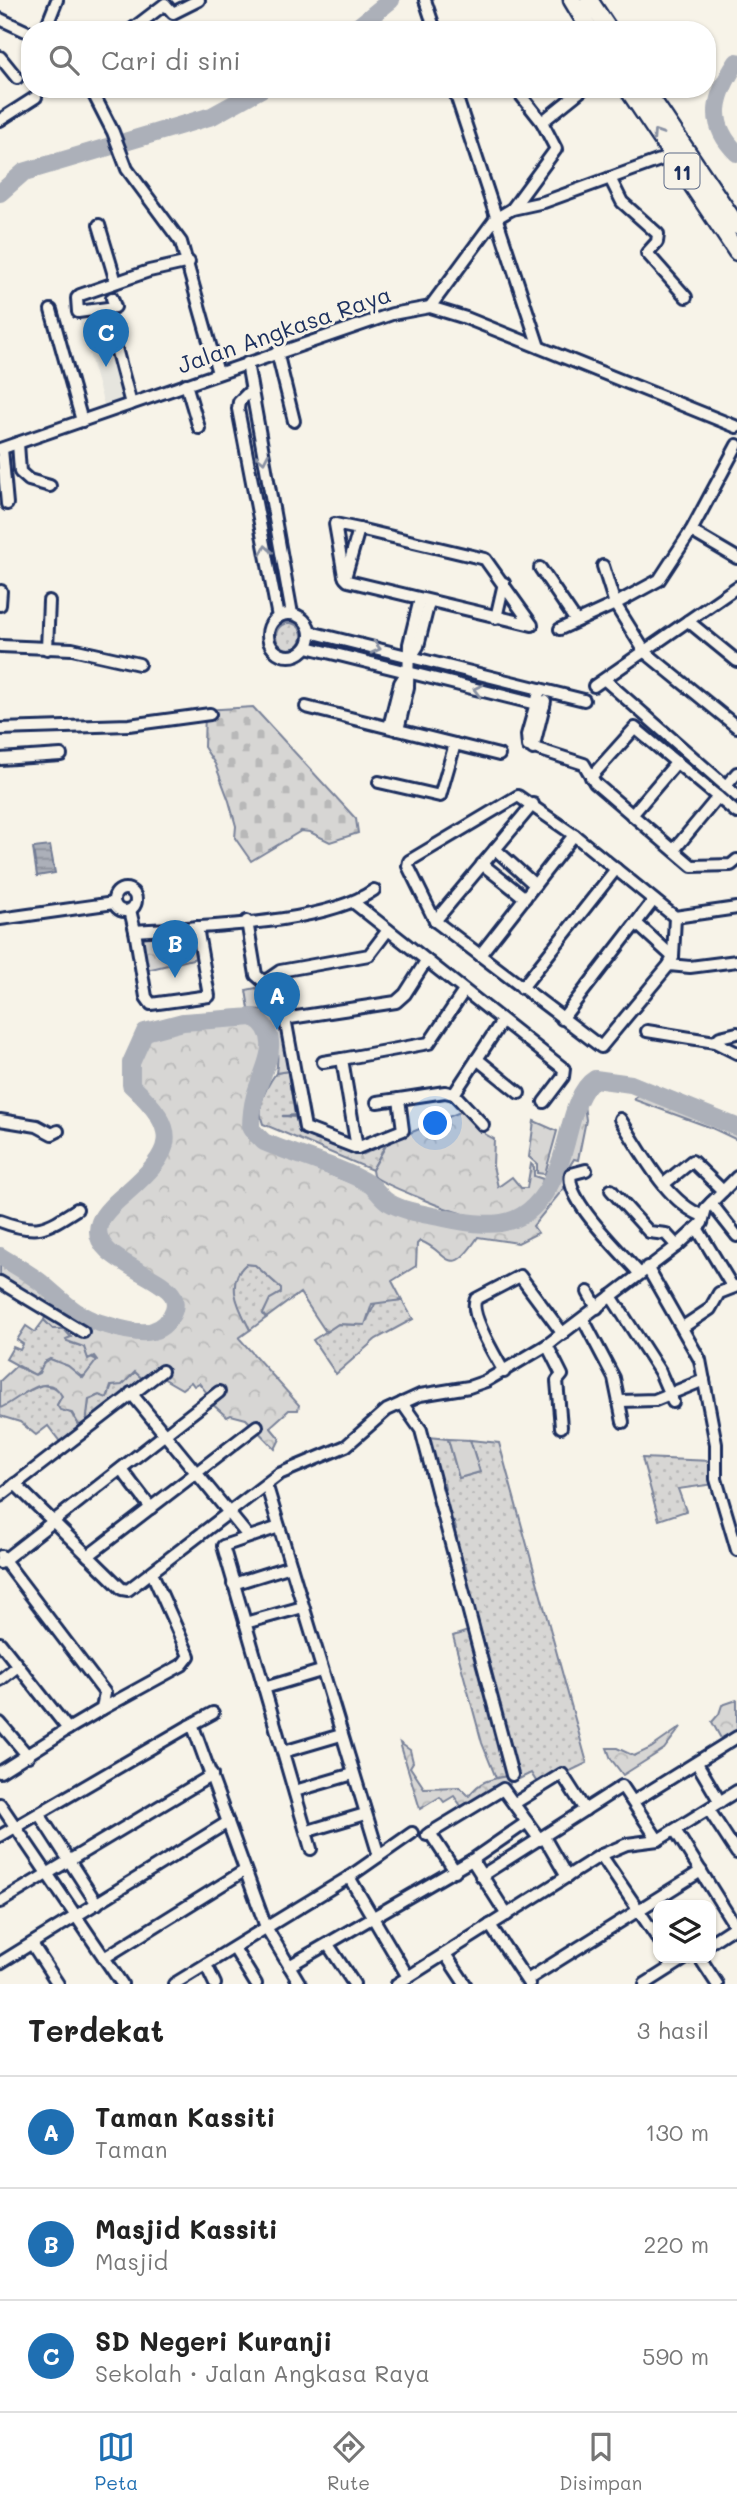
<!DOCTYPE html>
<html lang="id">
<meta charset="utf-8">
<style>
body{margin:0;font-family:Mali,sans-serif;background:#f2f2f2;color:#222}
.controls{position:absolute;right:21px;bottom:21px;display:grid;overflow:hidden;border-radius:14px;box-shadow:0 2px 5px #0004}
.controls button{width:63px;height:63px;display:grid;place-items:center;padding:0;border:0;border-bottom:2px solid #e0e0e0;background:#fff;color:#222;font:35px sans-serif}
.you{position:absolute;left:436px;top:1124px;width:24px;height:24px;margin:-18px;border:5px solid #fff;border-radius:50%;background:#1a73e8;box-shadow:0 0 0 10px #1a73e833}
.badge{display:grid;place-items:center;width:46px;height:46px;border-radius:50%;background:#1f6fb2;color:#fff;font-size:23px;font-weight:700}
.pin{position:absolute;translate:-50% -58px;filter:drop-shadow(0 2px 4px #0008)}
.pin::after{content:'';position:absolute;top:37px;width:24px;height:21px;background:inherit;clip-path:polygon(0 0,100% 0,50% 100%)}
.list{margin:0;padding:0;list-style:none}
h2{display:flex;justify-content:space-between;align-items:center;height:91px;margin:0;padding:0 28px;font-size:30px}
h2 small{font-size:23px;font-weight:400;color:#767676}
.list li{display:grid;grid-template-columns:46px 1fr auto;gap:21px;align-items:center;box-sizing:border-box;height:112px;padding:0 28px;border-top:2px solid #e0e0e0}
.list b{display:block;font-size:26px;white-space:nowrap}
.list p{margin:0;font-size:23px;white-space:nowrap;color:#767676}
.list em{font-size:23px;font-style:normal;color:#767676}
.icon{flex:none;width:38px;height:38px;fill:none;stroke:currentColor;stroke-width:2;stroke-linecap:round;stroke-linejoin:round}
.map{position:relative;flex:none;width:737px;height:1984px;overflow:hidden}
.search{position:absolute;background:#fff;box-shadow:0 2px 5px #0004;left:21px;right:21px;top:21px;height:77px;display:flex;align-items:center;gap:18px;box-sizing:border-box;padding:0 24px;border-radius:28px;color:#767676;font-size:26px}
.sheet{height:427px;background:#fff}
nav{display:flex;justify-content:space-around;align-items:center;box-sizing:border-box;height:98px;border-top:2px solid #e0e0e0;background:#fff;font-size:19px;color:#767676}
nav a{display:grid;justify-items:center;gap:4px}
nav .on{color:#1f6fb2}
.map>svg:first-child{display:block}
</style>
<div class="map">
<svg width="737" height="1984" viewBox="0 0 737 1984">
<defs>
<pattern id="grass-dots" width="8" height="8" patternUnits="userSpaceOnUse" patternTransform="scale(1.75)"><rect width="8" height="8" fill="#d7d6d4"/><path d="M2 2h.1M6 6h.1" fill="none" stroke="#b8b8b8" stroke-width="1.8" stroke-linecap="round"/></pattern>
<pattern id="forest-crowns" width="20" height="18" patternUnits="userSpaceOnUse" patternTransform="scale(1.75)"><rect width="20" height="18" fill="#d7d6d4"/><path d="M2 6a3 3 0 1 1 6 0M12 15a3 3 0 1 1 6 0" fill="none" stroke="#b8b8b8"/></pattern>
<pattern id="cemetery-stones" width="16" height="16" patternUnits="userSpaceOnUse" patternTransform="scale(1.75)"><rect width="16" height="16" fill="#d7d6d4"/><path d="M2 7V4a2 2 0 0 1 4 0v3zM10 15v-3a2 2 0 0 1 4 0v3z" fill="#b8b8b8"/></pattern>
<pattern id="water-rules" width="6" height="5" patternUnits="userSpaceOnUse" patternTransform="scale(1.75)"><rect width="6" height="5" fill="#acb0b9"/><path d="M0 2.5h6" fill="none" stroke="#8b909a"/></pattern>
</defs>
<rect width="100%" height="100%" fill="#f7f3e8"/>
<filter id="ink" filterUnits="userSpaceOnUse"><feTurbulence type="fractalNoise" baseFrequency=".0143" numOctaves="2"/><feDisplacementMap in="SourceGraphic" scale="14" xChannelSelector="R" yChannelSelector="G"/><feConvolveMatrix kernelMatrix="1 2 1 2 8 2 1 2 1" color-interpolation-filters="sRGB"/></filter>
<g filter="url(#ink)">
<path fill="#e6e5de" d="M95,313L96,317L105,315L128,398L104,405L78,315Z"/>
<g fill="url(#grass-dots)" stroke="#798299" stroke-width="2">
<circle cx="289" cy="636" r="13"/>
<path d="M288,1071L295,1115L287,1116L295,1117L302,1134L363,1154L387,1142L372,1170L263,1124C256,1107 266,1087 276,1073Z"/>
<path d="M246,1264L255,1265L281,1288V1293C273,1296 267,1306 263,1314L266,1318L250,1330C238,1308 224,1283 246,1264Z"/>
<path d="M402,1300L413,1319L376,1339L336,1374L313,1340L338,1324L357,1325L367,1320L376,1302Z"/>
<path d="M44,1320L53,1329H64L72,1337L71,1343L84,1347L87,1355L97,1360L87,1375L79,1377L68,1366L50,1359L35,1375L6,1359L13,1347L20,1350L23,1344L17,1340L26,1326L35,1332Z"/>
<path d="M135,1372L145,1381L86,1423L89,1400L99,1395L108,1396L112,1386L124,1382Z"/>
<path d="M42,1385L58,1388L62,1396L57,1405L60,1409L71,1413L81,1428L61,1443L48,1426L36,1435L20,1422L0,1416V1408L23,1393Z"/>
<path d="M428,1437L448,1439L459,1478L480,1472L470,1440L499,1443L587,1763L539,1786L531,1773L519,1779L462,1572L467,1570L465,1563H459L451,1531L456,1529L454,1522L449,1523L441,1491L445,1489L444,1483L439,1484Z"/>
<path d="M642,1458L712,1461L715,1484L678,1489L686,1511L659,1520Z"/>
<path d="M468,1631L508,1776L496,1778L482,1743L453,1636Z"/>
</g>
<g fill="url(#forest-crowns)" stroke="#798299" stroke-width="2">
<path d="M192,933L197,958L147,970L142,937Z"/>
<path d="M256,988L275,998L288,1071L276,1073C280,1051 275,1029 262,1010L249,1009L246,990Z"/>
<path d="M252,1022C278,1043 257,1069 250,1093C246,1106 245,1118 246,1131L261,1147L367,1189L383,1206L406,1216L473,1230L500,1231L519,1224L538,1211L557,1187L584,1105L586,1120L578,1160L574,1159L569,1167V1182L533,1226L538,1233L518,1243L478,1237C448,1283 448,1250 420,1241L417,1244L416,1266L392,1281L402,1300L372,1304L365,1325L338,1324L326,1332L300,1293L266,1318L263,1314L270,1299L281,1293V1288L255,1265L246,1264C224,1283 239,1308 250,1330L239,1338L299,1405L298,1410H289L270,1427L280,1439L275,1449L246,1419L231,1415L227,1417L203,1396L206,1392L199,1383L194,1386L191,1382L182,1389L161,1377L145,1381L135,1372L122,1385L111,1386L107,1398L99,1395L89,1399L86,1423L81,1428L72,1413L60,1410L57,1405L62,1396C47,1367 17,1402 0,1408V1381L16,1366L35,1375L39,1373L44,1362L50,1359L68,1366L83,1378L97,1360L94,1356L88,1359L84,1347L67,1341L66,1339L71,1337L64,1329H53L44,1320L46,1315L30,1294L0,1274V1263C13,1271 28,1279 40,1290C49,1296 55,1306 64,1312C86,1327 129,1345 156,1337C166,1335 171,1328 175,1320C204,1269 100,1271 105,1223C152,1169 209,1150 136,1083C136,1067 139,1049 149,1036C158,1026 236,1023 252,1022Z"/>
<path d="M640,1094L737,1133V1140L712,1128L635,1100L634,1098Z"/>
<path d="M465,1110L480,1132L484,1129L485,1134L494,1139L493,1166L498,1187L512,1177L521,1188H527L531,1164L534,1167V1176L543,1179C529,1242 462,1216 422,1199C406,1192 388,1186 373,1176L372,1170L388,1142Z"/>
<path d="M534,1121L557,1131L545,1174L537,1173V1164L529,1157Z"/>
<path d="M737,1700V1736L724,1744L712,1722L719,1714L722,1705Z"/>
<path d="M681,1727L664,1749L623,1775L611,1759L607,1748H617L634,1756L651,1748Z"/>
<path d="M400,1743L410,1750L413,1762L410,1767L424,1788L460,1787L469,1796C479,1781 490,1779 508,1776L510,1784L464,1810L454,1796L444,1802L440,1797L420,1809Z"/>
</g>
<path fill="url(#cemetery-stones)" stroke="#798299" stroke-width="2" d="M253,707L356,819L358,833L330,842L310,832L301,831L251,861L235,838L236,826L229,801L215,764L204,747L205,710Z"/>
<path fill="#d7d6d4" stroke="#798299" stroke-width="2" d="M448,1439L470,1440L480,1472L459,1478Z"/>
<path fill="url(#water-rules)" stroke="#727c95" stroke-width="2" d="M50,846L55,873L37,876L33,848Z"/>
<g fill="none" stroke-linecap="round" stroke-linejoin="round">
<g stroke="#727c95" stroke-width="2.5">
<path d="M256,988L265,992"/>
<path d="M276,1001L279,1018"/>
<path d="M280,1020L282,1030"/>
<path d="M287,1058L296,1116"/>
<path d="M283,1116H296L302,1133L320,1139"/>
<path d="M357,1152L363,1154L408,1133V1127"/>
</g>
<g stroke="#acb0b9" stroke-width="18">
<path d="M354,30L391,0"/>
<path d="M737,62C715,95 706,123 737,153"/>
<path d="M0,193L24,172L212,116L261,89"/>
<path d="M0,1256C14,1265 31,1274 44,1285C63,1301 76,1316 100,1323C125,1330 156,1343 171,1316C175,1310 176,1302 173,1296C161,1273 85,1258 100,1222C104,1212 117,1201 125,1194C174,1151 182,1132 131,1085V1063L145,1032L183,1022L253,1017C287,1036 261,1072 255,1096C252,1107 251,1118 251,1129L264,1142C295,1155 341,1167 369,1184C376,1188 380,1197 388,1202C405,1212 425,1214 444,1218C503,1231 535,1226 559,1165C569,1141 573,1092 595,1079L631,1084L737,1127"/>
</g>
<g stroke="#1b2f5e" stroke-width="16">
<g id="minor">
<path d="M425,0L435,30"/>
<path d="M0,19L30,33"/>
<path d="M45,30L57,0"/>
<path d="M131,30L165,4L173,13L199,0"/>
<path d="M0,57L17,78"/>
<path d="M91,89L113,132L127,169L181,242L218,373"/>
<path d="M454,89L539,347"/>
<path d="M0,120L36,97"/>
<path d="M542,122L583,89"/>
<path d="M610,178L622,202L658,234L657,242L647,253L686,297"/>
<path d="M512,209L556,149L542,122L516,89"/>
<path d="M99,225L116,282"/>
<path d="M112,298L115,307L78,312L77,298L80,295L149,271L189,262"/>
<path d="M430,307L495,219L512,209L544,202L671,156"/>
<path d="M51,310L82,421"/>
<path d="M106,311L131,404"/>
<path d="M277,352L294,421"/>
<path d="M247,363L292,614"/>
<path d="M186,384L199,428"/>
<path d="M250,391L239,402L238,409L278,617"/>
<path d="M18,443L20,472L29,480L50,486"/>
<path d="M0,449L392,314L430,307L466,318L737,427"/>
<path d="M2,449L7,504"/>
<path d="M359,529L485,559L532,625L348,581L345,578Z"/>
<path d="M691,531L737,558"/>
<path d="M603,566L615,604L645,652L737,727"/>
<path d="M540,568L576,621"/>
<path d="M344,576L335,524L359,529"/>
<path d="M0,605L1,591"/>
<circle cx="289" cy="635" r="21"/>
<path d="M496,618L504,583"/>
<path d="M688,621L737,661"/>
<path d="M560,629L615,604L659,580L691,531L737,445"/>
<path d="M310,632L584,700"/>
<path d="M0,646L72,649L139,664"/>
<path d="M307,647L544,706"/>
<path d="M47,649L49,601"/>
<path d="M411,657L418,646L429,602"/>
<path d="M605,680L737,796"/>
<path d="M594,686L737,587"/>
<path d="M540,689L527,735L528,746L584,764L595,783L692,866L731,865L737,860"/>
<path d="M306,707L499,755"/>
<path d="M389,727L400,683L407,672"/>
<path d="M0,729L129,725L210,714"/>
<path d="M398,730L408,687L409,644L420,599"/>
<path d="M533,749L545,701"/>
<path d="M0,759L61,755"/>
<path d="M591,777L635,728L737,813"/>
<path d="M379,782L440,796L455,744"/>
<path d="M725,787L737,773"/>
<path d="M518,796L574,835L675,917L673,957L669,965L601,1047L435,921L408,866L409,861Z"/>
<path d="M632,815L677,762"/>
<path d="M495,849L535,885"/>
<path d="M674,850L718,797"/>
<path d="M482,864L525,898"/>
<circle cx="125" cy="900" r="11"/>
<path d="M353,902L564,1069L563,1077L544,1102"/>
<path d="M130,910L135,931C200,926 322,926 374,890"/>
<path d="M675,917L737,908"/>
<path d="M0,919L114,903"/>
<path d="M247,921L256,975L264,982L280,971L369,955L388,930"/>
<path d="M435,921L533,804"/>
<path d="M637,924L673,957"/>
<path d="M135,931L146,997L151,1004L209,996L197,927"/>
<path d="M480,955L574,835"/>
<path d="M669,965L690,967L737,961"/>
<path d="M264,982L280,996L285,1018H290L396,1002L405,994L426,961"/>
<path d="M522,988L616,869"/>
<path d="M285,1018L305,1128L357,1148L403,1130L399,1099L445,1092L454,1094L502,1021"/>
<path d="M562,1019L653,901"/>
<path d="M647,1031L715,1042L737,1053"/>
<path d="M715,1042L720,1037L737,1033"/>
<path d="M477,1059L519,1093"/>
<path d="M323,1062L342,1059"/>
<path d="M454,1094L483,1125"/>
<path d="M377,1102L399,1099"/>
<path d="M620,1119C641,1151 666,1202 703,1216"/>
<path d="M0,1120L37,1126L52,1134L58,1131"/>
<path d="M357,1148L342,1059L429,1043L464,991"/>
<path d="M586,1170L571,1174C564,1199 623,1254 639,1273"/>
<path d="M665,1183L692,1161L723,1191"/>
<path d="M611,1190L649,1232L666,1234L677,1246"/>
<path d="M711,1203L737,1236"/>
<path d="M0,1221C37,1235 46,1229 77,1209"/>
<path d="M697,1228L732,1286"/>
<path d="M647,1267L700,1360L716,1444V1479L737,1550"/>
<path d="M0,1282L83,1332"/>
<path d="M588,1292L597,1308"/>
<path d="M611,1296L660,1372L673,1402"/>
<path d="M583,1319L614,1378L623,1422"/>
<path d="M683,1327L710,1309L719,1293L737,1286"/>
<path d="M547,1345L562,1375L557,1381L561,1427"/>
<path d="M504,1372C496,1357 468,1313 476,1299L520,1276L563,1334"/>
<path d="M131,1393L248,1536"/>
<path d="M621,1401L655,1400L704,1380"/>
<path d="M402,1403L421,1430L512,1775"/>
<path d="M121,1469L151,1508"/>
<path d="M15,1484L122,1589L128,1590L279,1474L346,1446L387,1410L420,1395L469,1387L486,1381L547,1345L677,1246L702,1223L706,1208L737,1177"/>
<path d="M268,1490L379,1856"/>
<path d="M0,1496L162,1371"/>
<path d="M279,1527L223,1546L311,1849"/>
<path d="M1,1556L105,1693L102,1709L68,1729"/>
<path d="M88,1556L257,1426"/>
<path d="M0,1563L219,1392"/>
<path d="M233,1584L291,1566"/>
<path d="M245,1623L303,1607"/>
<path d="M0,1643L68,1729L0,1772"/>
<path d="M0,1680L18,1666"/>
<path d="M264,1688L321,1671"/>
<path d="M102,1709L182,1665L189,1656L152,1573"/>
<path d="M0,1723L28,1756"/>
<path d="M189,1726L213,1713"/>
<path d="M283,1752L341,1735"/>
<path d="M697,1763L720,1802"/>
<path d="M295,1791L353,1774"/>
<path d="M634,1801L737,1737"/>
<path d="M515,1803L562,1774L585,1810"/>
<path d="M0,1804L122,1984"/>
<path d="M709,1810L737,1853"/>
<path d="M39,1814L97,1904"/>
<path d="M675,1830L735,1926"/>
<path d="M308,1831L365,1814"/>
<path d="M430,1833L455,1871"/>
<path d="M427,1835L503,1789L540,1840"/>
<path d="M0,1836L189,1726L194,1729L266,1927L300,1984"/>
<path d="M544,1837L567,1877"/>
<path d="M601,1855L658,1939"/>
<path d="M472,1860L507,1915"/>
<path d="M481,1876L622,1786L658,1840"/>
<path d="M349,1877L408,1977"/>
<path d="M0,1902L212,1775"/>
<path d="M490,1925L529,1984"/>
<path d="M711,1942L737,1925"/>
<path d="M32,1944L58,1984"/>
<path d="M329,1946L354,1984"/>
<path d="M234,1948L256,1984"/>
<path d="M445,1954L465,1984"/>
<path d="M104,1958L244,1871"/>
<path d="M700,1958L717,1984"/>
<path d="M0,1963L228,1822"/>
<path d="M206,1965L215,1984"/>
<path d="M289,1966L472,1860L527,1822"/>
<path d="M527,1980L701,1871"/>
<path d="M174,1984L349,1877L412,1833"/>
<path d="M397,1984L601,1855L627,1844L658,1840L737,1791"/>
<path d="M645,1984L686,1958"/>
</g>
</g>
<g stroke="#1b2f5e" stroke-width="21">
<g id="highway">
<path d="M572,0L590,30"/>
<path d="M589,0L609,30"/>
<path d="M628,89L737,252"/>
<path d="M645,89L737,226"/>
</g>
</g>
<use href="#minor" stroke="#f7f3e8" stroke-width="10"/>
<use href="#highway" stroke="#f7f3e8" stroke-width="16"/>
</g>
<defs><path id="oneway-chevron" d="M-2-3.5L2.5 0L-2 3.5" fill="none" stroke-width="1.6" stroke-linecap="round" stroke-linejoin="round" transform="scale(1.75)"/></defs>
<g stroke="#8991a3">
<use href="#oneway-chevron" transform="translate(657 134) rotate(-123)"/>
<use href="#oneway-chevron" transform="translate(263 458) rotate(79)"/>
<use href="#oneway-chevron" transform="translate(266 550) rotate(-100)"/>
<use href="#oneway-chevron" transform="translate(376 648) rotate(14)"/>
<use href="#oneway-chevron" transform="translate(478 690) rotate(-166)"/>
</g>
</g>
<g text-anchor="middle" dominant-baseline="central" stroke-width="6" stroke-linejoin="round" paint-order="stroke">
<rect fill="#f7f3e8" stroke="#5d6a87" stroke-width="2" x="664.5" y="153.5" width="35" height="35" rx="5"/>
<g font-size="21" font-weight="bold" fill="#1b2f5e">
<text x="682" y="171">11</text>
</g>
<g font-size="23" fill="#1b2f5e" stroke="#f7f3e8">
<text transform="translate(284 329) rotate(-19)">Jalan Angkasa Raya</text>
</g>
</g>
</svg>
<div class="controls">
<button><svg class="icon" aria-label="layers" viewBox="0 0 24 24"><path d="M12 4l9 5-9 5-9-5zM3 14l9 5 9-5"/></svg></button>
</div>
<div class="you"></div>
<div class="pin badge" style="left:277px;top:1030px">A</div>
<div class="pin badge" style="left:175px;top:978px">B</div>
<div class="pin badge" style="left:106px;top:367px">C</div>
<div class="search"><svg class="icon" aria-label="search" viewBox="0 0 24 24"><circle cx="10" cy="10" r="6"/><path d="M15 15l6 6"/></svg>Cari di sini</div>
</div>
<section class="sheet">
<h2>Terdekat<small>3 hasil</small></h2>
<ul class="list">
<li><span class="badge">A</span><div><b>Taman Kassiti</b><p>Taman</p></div><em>130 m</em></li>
<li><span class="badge">B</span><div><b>Masjid Kassiti</b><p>Masjid</p></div><em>220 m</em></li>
<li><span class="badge">C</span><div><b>SD Negeri Kuranji</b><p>Sekolah · Jalan Angkasa Raya</p></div><em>590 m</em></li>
</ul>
</section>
<nav>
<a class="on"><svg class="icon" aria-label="map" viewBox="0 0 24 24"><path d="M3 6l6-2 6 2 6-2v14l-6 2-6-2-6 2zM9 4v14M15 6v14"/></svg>Peta</a>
<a><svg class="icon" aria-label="directions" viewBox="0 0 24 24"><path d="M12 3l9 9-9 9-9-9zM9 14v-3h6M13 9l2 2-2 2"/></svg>Rute</a>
<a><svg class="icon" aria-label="saved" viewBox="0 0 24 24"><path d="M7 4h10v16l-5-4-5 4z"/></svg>Disimpan</a>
</nav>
